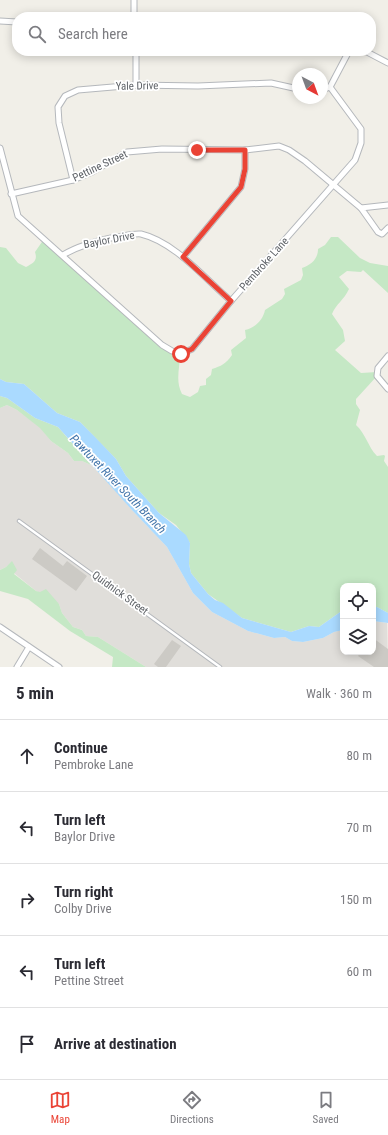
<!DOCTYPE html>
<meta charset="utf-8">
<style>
body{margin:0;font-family:"Roboto Condensed",sans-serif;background:#f2f2f3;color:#2b2b33}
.controls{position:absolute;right:12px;bottom:12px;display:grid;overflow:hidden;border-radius:8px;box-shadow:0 2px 10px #0003}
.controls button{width:36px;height:36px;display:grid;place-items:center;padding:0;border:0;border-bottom:1px solid #e1e1e2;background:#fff;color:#2b2b33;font:20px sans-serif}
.compass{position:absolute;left:292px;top:68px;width:36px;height:36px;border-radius:50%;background:#fff;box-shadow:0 2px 10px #0003;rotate:139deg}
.stop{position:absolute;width:12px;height:12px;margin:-9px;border:3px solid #ea4335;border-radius:50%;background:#fff}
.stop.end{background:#ea4335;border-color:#fff;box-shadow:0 1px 4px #0008}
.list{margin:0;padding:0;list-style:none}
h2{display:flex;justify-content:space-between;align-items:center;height:52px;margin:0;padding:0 16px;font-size:17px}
h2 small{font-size:13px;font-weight:400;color:#7c7c81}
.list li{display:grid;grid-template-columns:26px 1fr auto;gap:12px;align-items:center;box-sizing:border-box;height:72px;padding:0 16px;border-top:1px solid #e1e1e2}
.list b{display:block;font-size:15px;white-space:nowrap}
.list p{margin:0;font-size:13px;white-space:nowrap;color:#7c7c81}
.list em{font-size:13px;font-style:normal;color:#7c7c81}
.icon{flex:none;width:22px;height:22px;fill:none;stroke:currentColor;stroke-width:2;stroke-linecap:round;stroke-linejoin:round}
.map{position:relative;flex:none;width:388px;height:667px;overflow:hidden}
.search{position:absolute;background:#fff;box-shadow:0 2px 10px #0003;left:12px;right:12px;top:12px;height:44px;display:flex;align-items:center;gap:10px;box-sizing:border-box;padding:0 14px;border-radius:16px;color:#7c7c81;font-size:15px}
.sheet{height:412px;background:#fff}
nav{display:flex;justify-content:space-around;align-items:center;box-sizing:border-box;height:56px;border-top:1px solid #e1e1e2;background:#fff;font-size:11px;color:#7c7c81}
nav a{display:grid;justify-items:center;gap:2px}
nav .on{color:#ea4335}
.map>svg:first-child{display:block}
</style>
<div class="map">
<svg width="388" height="667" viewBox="0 0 388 667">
<rect width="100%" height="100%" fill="#f1efe8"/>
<path fill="#e0deda" d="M7,405L17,410L40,427L51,441L68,453L74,461H82L91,465L113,487L131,509L167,547L193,593L212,612L248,631L274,638L285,637L292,641L303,642L323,638L334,632L343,630V652H373V621L387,623L388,667H146L98,637L86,636L82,630L73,627L62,613L59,604L36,591L14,573L12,562L6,567L0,570V408Z"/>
<g fill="#c5e8c5">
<path d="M331,237H338L360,258L370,263L388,266V293L363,270L361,272L347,271L339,277L349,289C344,300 336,304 332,314L343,330L345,341L335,350L361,373L377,372V376L356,399V404L360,410L356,425C366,434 368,447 377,456L384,455L385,456L384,461L388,467V613L377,607H373V586H343V610L319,627L309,626L291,632L242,618L208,594L191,573L189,564L190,543L176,525L159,513L126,476L116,459L80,422L57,413L24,384L6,382L0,379V247L6,248L18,263L26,267C33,263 38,261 35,252L44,239L162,344L180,354C180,368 175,381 182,394L190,397L198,392L200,386L206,385V379L211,375L212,369C221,366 226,364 232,355L231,350L246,338L245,330C255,328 263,320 265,310L282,299L285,294L284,289L301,280L303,275L302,268C311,265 318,259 318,249L325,245Z"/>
<path d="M0,396L7,398L35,418L58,427L91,465L82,461H74L68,453L51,441L40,428L17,410L7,405L0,408Z"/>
<path d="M12,561L17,570L14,574L36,591L40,592L46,589L59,604L62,613L73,627L82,630L86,636L98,637L146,667H112L113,657L70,631L28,599L0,591V570L6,567Z"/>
</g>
<g fill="#aadaff">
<path d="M0,379L6,382L24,384L57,413L80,422L96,438L116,459L126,476L159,513L186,535L190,543L189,564L191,573L208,594L215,600L223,603L242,618L291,632L309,626L319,627L343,610V630L334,632L323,638L303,642L292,641L285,637L274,638L248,631L212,612L193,593L167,547L131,509L58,427L35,418L7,398L0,396Z"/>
<path d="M373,607H377L388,613V623L373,621Z"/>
</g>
<g fill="#cccac5">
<path d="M40,548L63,566L67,561L87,576L76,591L32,559Z"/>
<path d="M373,638L388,649V667H374L358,656L361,652H373Z"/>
<path d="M172,640L181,646L166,667H158L154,664Z"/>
</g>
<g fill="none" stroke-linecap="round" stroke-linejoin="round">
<g stroke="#b5b8bc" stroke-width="4.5">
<path id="lane" d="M19,521L220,667"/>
</g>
<g stroke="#b5b8bc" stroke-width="7">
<g id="street">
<path d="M134,0V17"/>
<path d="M0,21L17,22"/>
<path d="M365,51L388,63"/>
<path d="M136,85V51"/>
<path d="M330,87L349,51"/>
<path d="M322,90L330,87"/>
<path d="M0,148L18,216L162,345L172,351L181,354L192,349L231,301L355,160L361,143V129L330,87"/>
<path d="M73,180L59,123L58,107L65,96L78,90L136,85L198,86L271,83L298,89"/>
<path d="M11,194L73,180L92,172L127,152L162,149L245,150L279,146L289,150L305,161L361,208"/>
<path d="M388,205L361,208L378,232L382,234L388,228"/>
<path d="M63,255C78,246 94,242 111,238C120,237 133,233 141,234C175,242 205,279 231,301"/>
<path d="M183,257L241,187L245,169V150"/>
<path d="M388,356L378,368L377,376L388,389"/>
<path d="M0,627L59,667"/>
<path d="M17,667L29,647"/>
</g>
</g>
<use href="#lane" stroke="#fff" stroke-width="2.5"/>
<use href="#street" stroke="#fff" stroke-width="5"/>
</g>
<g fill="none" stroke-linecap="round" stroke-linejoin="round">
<path stroke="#ea4335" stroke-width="5" d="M181,354L192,349L231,301L183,257L241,187L245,169V150H197"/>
</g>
<g text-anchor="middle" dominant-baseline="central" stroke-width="3.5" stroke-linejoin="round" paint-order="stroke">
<g font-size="11" fill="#5f6368" stroke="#fff">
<text transform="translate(137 86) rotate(-1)">Yale Drive</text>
<text transform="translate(100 166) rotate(-25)">Pettine Street</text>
<text transform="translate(109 240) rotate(-11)">Baylor Drive</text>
<text transform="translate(264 264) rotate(-48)">Pembroke Lane</text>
<text transform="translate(120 593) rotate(36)">Quidnick Street</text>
</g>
<g font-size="12" font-style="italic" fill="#4174aa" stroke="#fff">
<text transform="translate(118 484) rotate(46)">Pawtuxet River South Branch</text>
</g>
</g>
</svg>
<div class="controls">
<button><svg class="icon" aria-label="locate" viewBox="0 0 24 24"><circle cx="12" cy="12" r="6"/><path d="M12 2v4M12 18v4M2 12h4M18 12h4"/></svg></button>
<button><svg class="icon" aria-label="layers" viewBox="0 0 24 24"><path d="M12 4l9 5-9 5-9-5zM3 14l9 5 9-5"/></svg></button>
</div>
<svg class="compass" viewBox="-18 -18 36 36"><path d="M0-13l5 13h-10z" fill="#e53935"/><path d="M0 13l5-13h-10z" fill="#7c7c81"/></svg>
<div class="stop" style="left:181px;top:354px"></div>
<div class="stop end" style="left:197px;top:150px"></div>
<div class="search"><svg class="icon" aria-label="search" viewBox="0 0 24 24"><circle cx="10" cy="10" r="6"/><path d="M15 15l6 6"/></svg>Search here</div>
</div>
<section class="sheet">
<h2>5 min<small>Walk · 360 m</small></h2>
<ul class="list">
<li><svg class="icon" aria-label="ahead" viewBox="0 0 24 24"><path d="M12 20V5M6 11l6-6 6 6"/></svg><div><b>Continue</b><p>Pembroke Lane</p></div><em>80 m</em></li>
<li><svg class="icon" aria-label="left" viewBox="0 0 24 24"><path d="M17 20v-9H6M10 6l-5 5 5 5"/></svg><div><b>Turn left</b><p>Baylor Drive</p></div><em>70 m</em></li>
<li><svg class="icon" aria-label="right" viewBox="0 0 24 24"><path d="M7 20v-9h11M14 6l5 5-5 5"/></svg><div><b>Turn right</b><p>Colby Drive</p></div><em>150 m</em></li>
<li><svg class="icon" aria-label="left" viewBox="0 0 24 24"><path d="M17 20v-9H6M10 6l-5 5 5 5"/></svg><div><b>Turn left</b><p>Pettine Street</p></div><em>60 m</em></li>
<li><svg class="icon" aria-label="arrive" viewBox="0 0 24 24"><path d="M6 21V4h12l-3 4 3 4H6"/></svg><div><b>Arrive at destination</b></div></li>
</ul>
</section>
<nav>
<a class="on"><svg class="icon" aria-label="map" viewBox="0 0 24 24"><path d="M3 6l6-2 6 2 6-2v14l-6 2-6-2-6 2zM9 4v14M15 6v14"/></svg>Map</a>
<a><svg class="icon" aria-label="directions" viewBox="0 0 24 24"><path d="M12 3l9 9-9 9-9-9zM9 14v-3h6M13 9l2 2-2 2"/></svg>Directions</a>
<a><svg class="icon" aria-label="saved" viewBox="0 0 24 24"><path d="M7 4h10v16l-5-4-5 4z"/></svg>Saved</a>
</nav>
